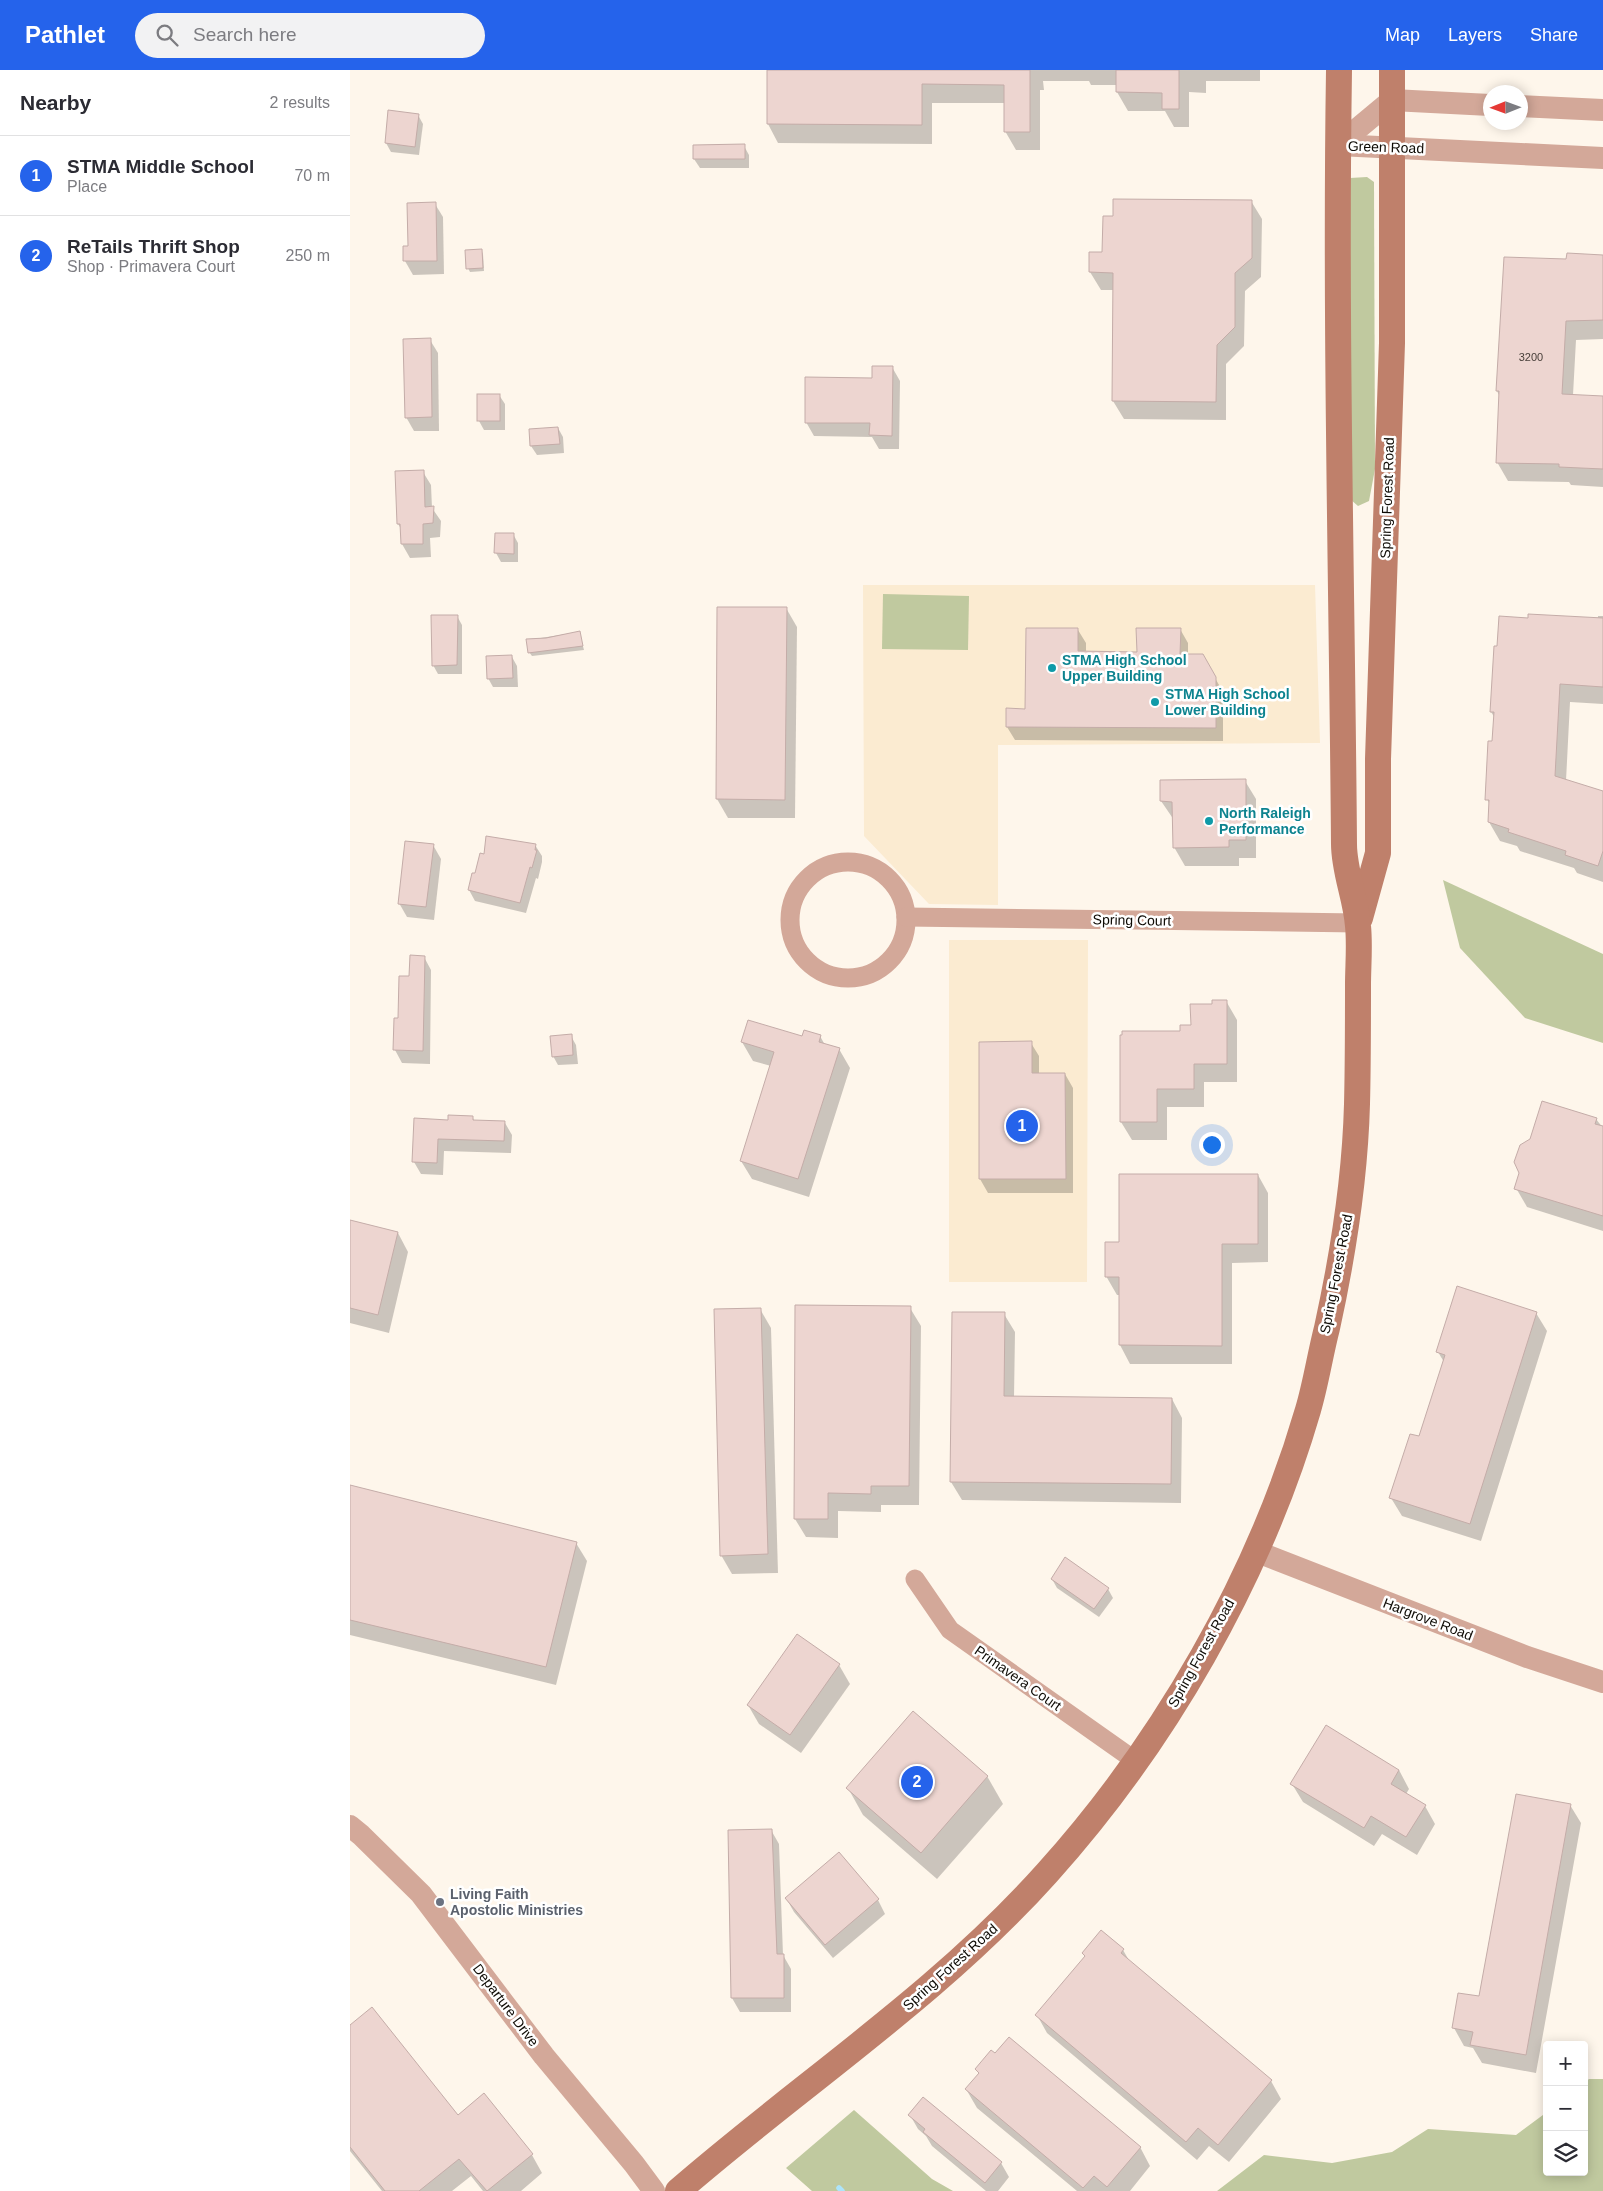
<!DOCTYPE html>
<meta charset="utf-8">
<style>
body{margin:0;font-family:Helvetica,sans-serif;background:#f2f2f3;color:#2b2b33}
.controls{position:absolute;right:15px;bottom:15px;display:grid;overflow:hidden;border-radius:5px;box-shadow:0 2px 12px #0003}
.controls button{width:45px;height:45px;display:grid;place-items:center;padding:0;border:0;border-bottom:1px solid #e1e1e2;background:#fff;color:#2b2b33;font:25px sans-serif}
.compass{position:absolute;left:1133px;top:15px;width:45px;height:45px;border-radius:50%;background:#fff;box-shadow:0 2px 12px #0003;rotate:269deg}
.you{position:absolute;left:861px;top:1074px;width:18px;height:18px;margin:-12px;border:4px solid #fff;border-radius:50%;background:#1a73e8;box-shadow:0 0 0 8px #1a73e833}
.badge{display:grid;place-items:center;width:32px;height:32px;border-radius:50%;background:#2563eb;color:#fff;font-size:16px;font-weight:700}
.pin{position:absolute;translate:-50% -50%;border:2px solid #fff;box-shadow:0 1px 5px #0006}
.list{margin:0;padding:0;list-style:none}
h2{display:flex;justify-content:space-between;align-items:center;height:65px;margin:0;padding:0 20px;font-size:21px}
h2 small{font-size:16px;font-weight:400;color:#7c7c81}
.list li{display:grid;grid-template-columns:32px 1fr auto;gap:15px;align-items:center;box-sizing:border-box;height:80px;padding:0 20px;border-top:1px solid #e1e1e2}
.list b{display:block;font-size:19px;white-space:nowrap}
.list p{margin:0;font-size:16px;white-space:nowrap;color:#7c7c81}
.list em{font-size:16px;font-style:normal;color:#7c7c81}
.icon{flex:none;width:28px;height:28px;fill:none;stroke:currentColor;stroke-width:2;stroke-linecap:round;stroke-linejoin:round}
.map{position:relative;flex:none;width:1253px;height:2121px;overflow:hidden}
header{display:flex;align-items:center;gap:30px;box-sizing:border-box;height:70px;padding:0 25px;background:#2563eb;color:#fff}
header strong{font-size:24px}
nav{display:flex;gap:28px;margin-inline-start:auto;font-size:18px}
.search{width:350px;height:45px;background:#f2f2f3;display:flex;align-items:center;gap:12px;box-sizing:border-box;padding:0 18px;border-radius:28px;color:#7c7c81;font-size:19px}
main{display:flex}
aside{flex:1;background:#fff}
.map>svg:first-child{display:block}
</style>
<header>
<strong>Pathlet</strong>
<div class="search"><svg class="icon" aria-label="search" viewBox="0 0 24 24"><circle cx="10" cy="10" r="6"/><path d="M15 15l6 6"/></svg>Search here</div>
<nav><a>Map</a><a>Layers</a><a>Share</a></nav>
</header>
<main>
<aside>
<h2>Nearby<small>2 results</small></h2>
<ul class="list">
<li><span class="badge">1</span><div><b>STMA Middle School</b><p>Place</p></div><em>70 m</em></li>
<li><span class="badge">2</span><div><b>ReTails Thrift Shop</b><p>Shop · Primavera Court</p></div><em>250 m</em></li>
</ul>
</aside>
<div class="map">
<svg width="1253" height="2121" viewBox="0 0 1253 2121">
<rect width="100%" height="100%" fill="#fef6eb"/>
<g fill="#fbebd1">
<path d="M513,515H965L970,673L648,675V835L579,834L514,766Z"/>
<path d="M599,870H738L737,1212H599Z"/>
</g>
<g fill="#c0c99f">
<path d="M1017,107L1024,112L1025,399L1019,431L1008,436L1000,429V108Z"/>
<path d="M533,524L619,526L618,580L532,579Z"/>
<path d="M1093,810L1253,884V973L1175,948L1110,878Z"/>
<path d="M1239,2009H1253V2121H867L914,2085L982,2093L1042,2082L1078,2059L1166,2065L1197,2042V2102H1234V2013Z"/>
<path d="M504,2040L582,2109L603,2121H462L436,2098Z"/>
</g>
<g fill="#0003">
<path d="M418,0H910V11H856V23L839,22V57H824L815,41H778L767,22V15H741L739,11H693L694,20H690V80H666L655,61L656,33H582V74L428,73L418,54Z"/>
<path d="M39,42L68,45L73,54L69,85L41,82L36,73Z"/>
<path d="M394,76L399,85V98H350L344,89Z"/>
<path d="M901,131L912,149L911,207L895,221L894,276L876,294V350L774,349L763,331L764,220H751L740,202V184H754Z"/>
<path d="M85,134L93,147L94,204L63,205L55,191L59,177Z"/>
<path d="M131,180L133,184L134,201L120,202L118,198Z"/>
<path d="M1218,184L1253,186V269L1226,270L1223,325L1253,327V417L1221,415L1219,412L1158,411L1147,392L1150,327L1147,321L1217,191Z"/>
<path d="M80,270L88,283L89,361H64L56,347Z"/>
<path d="M542,297L550,311L549,379H529L522,367L464,366L456,352Z"/>
<path d="M149,325L155,334V360H134L129,351Z"/>
<path d="M208,358L213,367L214,383L187,385L181,376Z"/>
<path d="M47,402H73L81,415L82,438L91,451L90,467L80,468L81,487L60,488L52,474V460L48,454Z"/>
<path d="M163,464L168,473V492H151L146,483Z"/>
<path d="M368,538H436L447,557L445,748H378L367,729Z"/>
<path d="M107,546L112,555V604H88L83,595Z"/>
<path d="M1248,546H1253V634L1220,632L1216,711L1253,722V812L1227,803L1224,798L1170,781L1167,776L1150,771L1139,752L1140,735L1137,729L1144,672L1145,648L1141,642L1248,549Z"/>
<path d="M830,559L838,573V585H852L873,622V671L665,670L657,657L677,640L728,560L736,573V583H788Z"/>
<path d="M229,562L234,580L182,586L179,582L178,570Z"/>
<path d="M162,587L167,596L168,617H143L138,608Z"/>
<path d="M895,711L906,729V788H889V796H835L824,777V750L811,731Z"/>
<path d="M83,775L91,789L84,850L57,847L49,833Z"/>
<path d="M185,775L192,786V792L188,809L186,808L176,843L125,831L119,820L135,785Z"/>
<path d="M74,887L81,900L80,994L52,993L45,980V949H50L60,907Z"/>
<path d="M876,931L887,950V1012H854V1037H817V1070H782L771,1052L842,957L863,935Z"/>
<path d="M221,966L226,975L228,994L208,995L203,986Z"/>
<path d="M470,966L475,975L489,979L500,998L459,1127L402,1109L391,1091L421,996L403,991L392,972Z"/>
<path d="M681,973L689,986V1004H715L723,1018V1123H638L630,1109Z"/>
<path d="M123,1048L124,1051L155,1053L162,1065L161,1083L94,1081L93,1105L71,1104L64,1092L99,1051Z"/>
<path d="M1246,1049L1253,1058V1161L1177,1137L1166,1118L1171,1103Z"/>
<path d="M908,1105L918,1123V1192L882,1193V1294H780L770,1275V1225H767L756,1206L770,1173Z"/>
<path d="M0,1152L48,1163L58,1182L39,1263L0,1253Z"/>
<path d="M560,1238L571,1256L569,1435H531V1442L488,1441V1468L456,1467L445,1449Z"/>
<path d="M410,1239L421,1258L428,1503L382,1504L371,1485Z"/>
<path d="M1186,1243L1197,1261L1131,1471L1052,1446L1041,1428L1070,1368L1094,1292L1088,1282Z"/>
<path d="M654,1244L665,1262L664,1328L822,1329L832,1348L831,1433L612,1430L601,1412Z"/>
<path d="M0,1417L226,1473L237,1491L206,1615L0,1565Z"/>
<path d="M702,1509L758,1519L763,1528L749,1547L707,1518Z"/>
<path d="M447,1566L489,1595L500,1614L451,1683L409,1654L398,1635Z"/>
<path d="M1049,1700L1059,1719L1056,1724L1075,1736L1085,1754L1067,1785L1032,1764L1024,1776L953,1732L942,1714Z"/>
<path d="M637,1706L653,1734L587,1809L513,1745L498,1718Z"/>
<path d="M1220,1735L1231,1753L1186,2003L1132,1993L1123,1978L1114,1976L1104,1958L1130,1927Z"/>
<path d="M421,1760L429,1774L433,1885L441,1899V1942H390L382,1928L379,1761Z"/>
<path d="M436,1828L528,1830L535,1844L483,1888L444,1842Z"/>
<path d="M773,1880L780,1892L921,2011L931,2029L879,2092L859,2076L847,2090L697,1963L687,1945L735,1887L733,1883Z"/>
<path d="M0,1956L107,2046L182,2085L192,2103L171,2121H133L121,2106L102,2121H32L0,2081Z"/>
<path d="M626,1999L790,2077L800,2096L780,2121H727L627,2038L616,2019L629,2004Z"/>
<path d="M573,2029L651,2093L659,2107L648,2121H636L582,2076L576,2066L568,2059L560,2045Z"/>
</g>
<g fill="none" stroke-linecap="round" stroke-linejoin="round">
<path stroke="#ade4fb" stroke-width="5.5" d="M489,2118L492,2121"/>
</g>
<g fill="#edd5d0" stroke="#c4aca8">
<path d="M417,0H680V62H654V15L572,14V55L417,54Z"/>
<path d="M766,0H829V39H812V23L766,22Z"/>
<path d="M38,40L69,44L65,77L35,73Z"/>
<path d="M395,74V89H343V75Z"/>
<path d="M763,129L902,130V188L885,203V257L867,275L866,332L762,331L763,203L739,202V182H752L753,146H763Z"/>
<path d="M86,132L87,191H53V176H58L57,133Z"/>
<path d="M132,179L133,198L116,199L115,180Z"/>
<path d="M1217,183L1253,185V250L1216,251L1212,324L1253,326V399L1209,397V394L1146,393L1149,321H1146L1154,187L1216,189Z"/>
<path d="M81,268L82,347L55,348L53,269Z"/>
<path d="M522,296H543L542,366L519,365L520,353H455V307L522,308Z"/>
<rect x="127" y="324" width="23" height="27"/>
<path d="M208,357L210,374L180,376L179,359Z"/>
<path d="M74,400L75,437L84,436L83,453L73,454V474H51L50,454H47L45,401Z"/>
<path d="M145,463H164V484L144,483Z"/>
<path d="M367,537H437L435,730L366,729Z"/>
<path d="M1178,544L1253,548V617L1210,614L1205,706L1253,721V781L1248,796L1215,785L1216,781L1158,762L1159,759L1138,752L1139,730H1135L1138,671H1142L1144,642H1140L1144,576H1147L1149,546L1178,548Z"/>
<path d="M81,545H108L107,595L82,596Z"/>
<path d="M676,558H728V581L787,582L786,558H831L830,584H853L866,607V658L656,657V638L675,639Z"/>
<path d="M230,561L233,576L178,583L176,569L196,568Z"/>
<path d="M162,585L163,608L137,609L136,586Z"/>
<path d="M896,709V770H879V777L823,778L822,732L810,731V710Z"/>
<path d="M136,766L186,774L185,780H187L182,798L180,797L170,833L118,820L122,803H125L130,783L134,784Z"/>
<path d="M55,771L84,774L76,837L48,834Z"/>
<path d="M60,885L75,886L73,981L43,980L44,948H48L49,906H59Z"/>
<path d="M862,930H877V994H844V1019H807V1052H770V965H772V961H830V955H841L840,934H862Z"/>
<path d="M398,950L452,966L454,960L471,965L469,972L490,978L448,1109L390,1091L424,982L391,972Z"/>
<path d="M222,964L223,985L202,987L200,966Z"/>
<path d="M682,971V1003H715L716,1109H629V972Z"/>
<path d="M1192,1031L1247,1048L1245,1054L1253,1056V1146L1164,1119L1169,1103L1164,1092L1170,1075L1180,1069Z"/>
<path d="M98,1045L123,1046V1050L155,1051L154,1071L88,1069L87,1093L62,1092L64,1048L98,1050Z"/>
<path d="M769,1104H908V1174H872V1276L769,1275V1207H755V1172H769Z"/>
<path d="M0,1150L48,1162L28,1245L0,1238Z"/>
<path d="M1107,1216L1187,1242L1120,1454L1039,1428L1060,1364L1069,1366L1095,1285L1086,1282Z"/>
<path d="M445,1235L561,1236L559,1416H521V1424L478,1423V1449H444Z"/>
<path d="M411,1238L418,1484L370,1486L364,1239Z"/>
<path d="M602,1242H655L654,1326L822,1328L821,1414L600,1412Z"/>
<path d="M0,1415L227,1472L196,1597L0,1550Z"/>
<path d="M715,1487L759,1518L744,1539L701,1509Z"/>
<path d="M447,1564L490,1594L440,1665L397,1635Z"/>
<path d="M563,1641L638,1706L571,1783L496,1718Z"/>
<path d="M976,1655L1049,1700L1041,1714L1076,1735L1056,1767L1021,1746L1014,1758L940,1714Z"/>
<path d="M1166,1724L1221,1734L1176,1985L1120,1975L1123,1962L1102,1958L1108,1923L1129,1926Z"/>
<path d="M422,1759L427,1884H434V1928H381L378,1760Z"/>
<path d="M489,1782L529,1829L475,1875L435,1828Z"/>
<path d="M751,1860L774,1879L771,1883L922,2010L868,2075L848,2058L836,2072L685,1945L735,1886L732,1883Z"/>
<path d="M22,1937L108,2045L134,2023L183,2084L137,2121L109,2089L69,2121H35L0,2077V1955Z"/>
<path d="M659,1967L791,2077L757,2117L744,2106L733,2118L615,2019L629,2003L625,1999L641,1980L645,1983Z"/>
<path d="M573,2027L652,2092L635,2113L573,2062L575,2059L558,2045Z"/>
</g>
<g fill="none" stroke-linecap="round" stroke-linejoin="round">
<g stroke="#d3a899" stroke-width="19">
<circle cx="498" cy="850" r="58"/>
<path d="M556,847L1008,853"/>
<path d="M565,1509L600,1560L787,1692"/>
</g>
<g stroke="#d3a899" stroke-width="22">
<path d="M1170,36L1253,40"/>
<path d="M988,75L1253,88"/>
<path d="M988,75L1042,30L1140,35"/>
<path d="M905,1481L1177,1587L1253,1612"/>
<path d="M0,1756L11,1765L71,1824L194,1986L284,2094L304,2121"/>
</g>
<g stroke="#bf806b" stroke-width="26">
<path d="M1010,848L1028,783V689L1042,273V0"/>
<path d="M328,2121C451,2014 587,1926 697,1803C814,1673 909,1508 958,1340C966,1313 970,1285 977,1258C993,1185 1005,1110 1007,1034C1008,995 1008,955 1008,915C1008,896 1010,875 1008,856C1006,828 994,802 994,774C992,516 985,258 989,0"/>
</g>
</g>
<g fill="#0f9aa8" stroke="#fff" stroke-width="2">
<circle cx="702" cy="598" r="5"/>
<circle cx="805" cy="632" r="5"/>
<circle cx="859" cy="751" r="5"/>
</g>
<circle fill="#6b7280" stroke="#fff" stroke-width="2" cx="90" cy="1832" r="5"/>
<g text-anchor="middle" dominant-baseline="central" stroke-width="5" stroke-linejoin="round" paint-order="stroke">
<g font-size="11" fill="#463e38">
<text x="1181" y="287">3200</text>
</g>
<g font-size="14" fill="#0e0b05" stroke="#fff">
<text transform="translate(1036 77) rotate(2)">Green Road</text>
<text transform="translate(1037 428) rotate(-88)">Spring Forest Road</text>
<text transform="translate(782 850) rotate(1)">Spring Court</text>
<text transform="translate(986 1204) rotate(-79)">Spring Forest Road</text>
<text transform="translate(1078 1549) rotate(21)">Hargrove Road</text>
<text transform="translate(851 1583) rotate(-61)">Spring Forest Road</text>
<text transform="translate(668 1608) rotate(35)">Primavera Court</text>
<text transform="translate(600 1897) rotate(-42)">Spring Forest Road</text>
<text transform="translate(156 1935) rotate(53)">Departure Drive</text>
</g>
<g font-size="14" font-weight="bold" fill="#0d838f" stroke="#fff" text-anchor="start">
<text x="712" y="590">STMA High School<tspan x="712" dy="16">Upper Building</tspan></text>
<text x="815" y="624">STMA High School<tspan x="815" dy="16">Lower Building</tspan></text>
<text x="869" y="743">North Raleigh<tspan x="869" dy="16">Performance</tspan></text>
</g>
<g font-size="14" font-weight="bold" fill="#5b616d" stroke="#fff" text-anchor="start">
<text x="100" y="1824">Living Faith<tspan x="100" dy="16">Apostolic Ministries</tspan></text>
</g>
</g>
</svg>
<div class="controls">
<button>+</button>
<button>−</button>
<button><svg class="icon" aria-label="layers" viewBox="0 0 24 24"><path d="M12 4l9 5-9 5-9-5zM3 14l9 5 9-5"/></svg></button>
</div>
<svg class="compass" viewBox="-18 -18 36 36"><path d="M0-13l5 13h-10z" fill="#e53935"/><path d="M0 13l5-13h-10z" fill="#7c7c81"/></svg>
<div class="you"></div>
<div class="pin badge" style="left:672px;top:1056px">1</div>
<div class="pin badge" style="left:567px;top:1712px">2</div>
</div>
</main>
